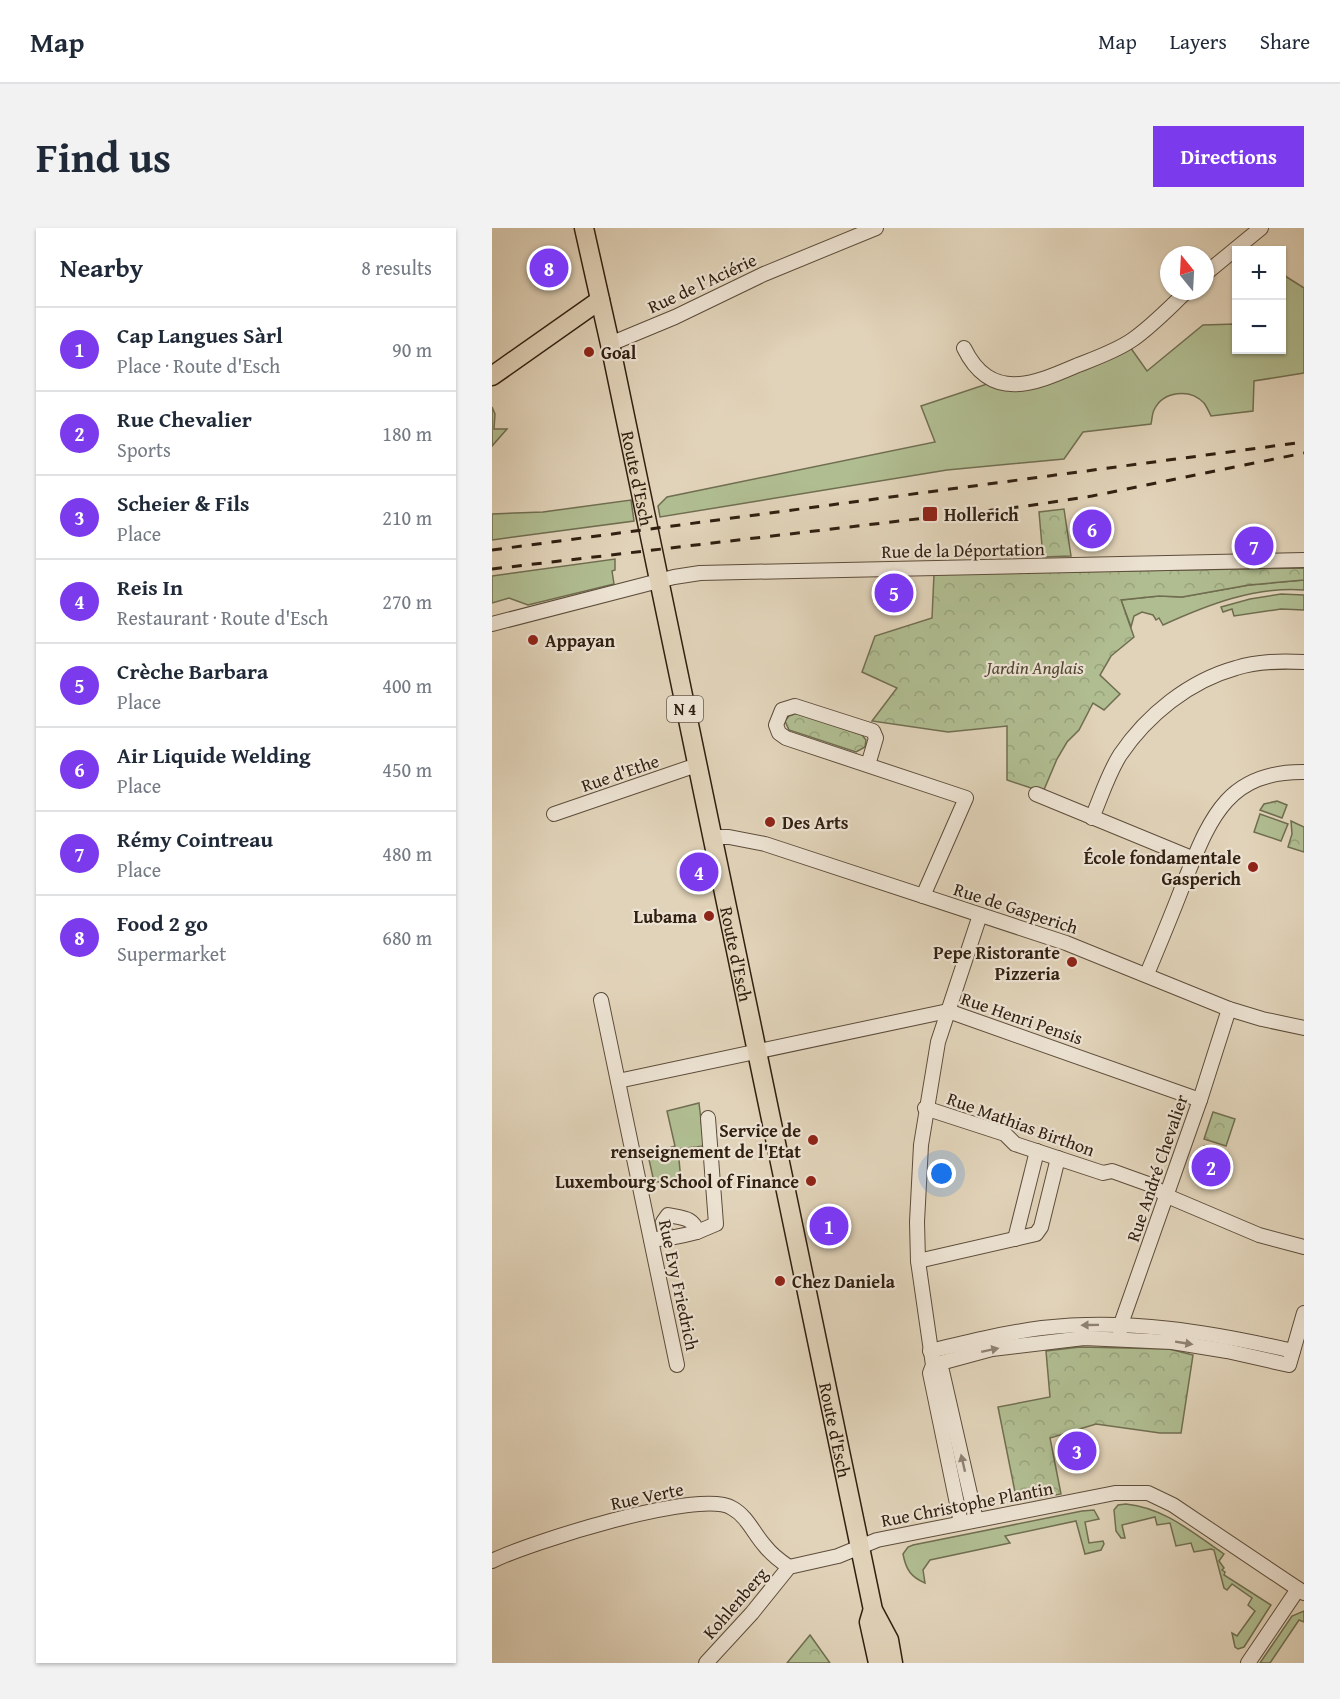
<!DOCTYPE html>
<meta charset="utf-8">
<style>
body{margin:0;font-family:"Gentium Book Plus",serif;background:#f2f2f3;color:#1f2937}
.controls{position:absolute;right:18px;top:18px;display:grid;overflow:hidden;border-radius:0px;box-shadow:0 2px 4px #0004}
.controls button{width:54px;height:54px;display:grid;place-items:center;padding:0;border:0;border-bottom:2px solid #e0e1e3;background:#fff;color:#1f2937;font:30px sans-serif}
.compass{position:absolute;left:668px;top:18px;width:54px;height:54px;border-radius:50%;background:#fff;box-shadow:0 2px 4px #0004;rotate:342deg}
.you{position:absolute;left:450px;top:946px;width:21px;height:21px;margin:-15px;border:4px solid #fff;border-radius:50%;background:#1a73e8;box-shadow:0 0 0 9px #1a73e833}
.badge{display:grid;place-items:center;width:39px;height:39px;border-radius:50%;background:#7c3aed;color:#fff;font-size:20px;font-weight:700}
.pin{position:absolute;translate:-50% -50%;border:3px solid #fff;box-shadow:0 2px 6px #0006}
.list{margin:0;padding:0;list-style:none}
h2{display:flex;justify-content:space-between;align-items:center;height:78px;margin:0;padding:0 24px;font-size:26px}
h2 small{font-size:20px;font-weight:400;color:#747a83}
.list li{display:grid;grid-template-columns:39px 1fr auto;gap:18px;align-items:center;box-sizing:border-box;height:84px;padding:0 24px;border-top:2px solid #e0e1e3}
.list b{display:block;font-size:22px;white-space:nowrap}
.list p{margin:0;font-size:20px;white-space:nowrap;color:#747a83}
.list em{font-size:20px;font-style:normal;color:#747a83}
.map{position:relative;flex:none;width:812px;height:1435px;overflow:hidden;border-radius:0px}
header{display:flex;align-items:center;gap:36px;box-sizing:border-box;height:84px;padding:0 30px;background:#fff;border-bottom:2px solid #e0e1e3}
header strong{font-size:28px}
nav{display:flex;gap:33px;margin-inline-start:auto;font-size:21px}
.intro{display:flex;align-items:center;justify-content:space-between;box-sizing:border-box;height:144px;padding:0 36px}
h1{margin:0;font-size:42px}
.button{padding:15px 27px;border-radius:0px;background:#7c3aed;color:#fff;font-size:21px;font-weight:700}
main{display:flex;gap:36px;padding:0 36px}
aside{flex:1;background:#fff;border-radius:0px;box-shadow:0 2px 4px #0004}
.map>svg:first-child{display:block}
</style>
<header>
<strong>Map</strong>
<nav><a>Map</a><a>Layers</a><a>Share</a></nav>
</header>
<div class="intro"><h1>Find us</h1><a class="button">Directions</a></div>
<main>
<aside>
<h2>Nearby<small>8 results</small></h2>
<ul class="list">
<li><span class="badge">1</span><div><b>Cap Langues Sàrl</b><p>Place · Route d'Esch</p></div><em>90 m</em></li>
<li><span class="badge">2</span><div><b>Rue Chevalier</b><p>Sports</p></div><em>180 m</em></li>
<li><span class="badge">3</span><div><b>Scheier &amp; Fils</b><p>Place</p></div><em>210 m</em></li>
<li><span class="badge">4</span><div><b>Reis In</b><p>Restaurant · Route d'Esch</p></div><em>270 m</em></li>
<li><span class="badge">5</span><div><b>Crèche Barbara</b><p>Place</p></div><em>400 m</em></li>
<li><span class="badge">6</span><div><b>Air Liquide Welding</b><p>Place</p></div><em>450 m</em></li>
<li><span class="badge">7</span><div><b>Rémy Cointreau</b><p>Place</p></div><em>480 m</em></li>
<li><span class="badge">8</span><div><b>Food 2 go</b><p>Supermarket</p></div><em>680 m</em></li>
</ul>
</aside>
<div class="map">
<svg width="812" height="1435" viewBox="0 0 812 1435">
<defs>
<pattern id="forest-crowns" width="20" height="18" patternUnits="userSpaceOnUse" patternTransform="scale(1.5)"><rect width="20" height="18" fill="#b0bd91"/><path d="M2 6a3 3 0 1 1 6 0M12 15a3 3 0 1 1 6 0" fill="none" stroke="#98a27c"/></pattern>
</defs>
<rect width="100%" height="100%" fill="#e1d3b9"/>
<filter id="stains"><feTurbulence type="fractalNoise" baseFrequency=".00333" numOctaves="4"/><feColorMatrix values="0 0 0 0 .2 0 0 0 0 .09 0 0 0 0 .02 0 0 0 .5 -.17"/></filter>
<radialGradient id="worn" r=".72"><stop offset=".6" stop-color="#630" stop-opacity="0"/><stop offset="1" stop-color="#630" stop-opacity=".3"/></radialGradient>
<g fill="#b0bd91" stroke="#706e51" stroke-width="1.5">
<path d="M790,46L812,60V145L762,153L761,183L719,188C717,184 715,179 712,175C698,160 671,163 662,182C660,186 660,192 659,196L591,204L572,231L455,242L168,289L166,278L175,269L443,214L429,178L504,153L524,157L638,119L655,143L711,97L744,96V122H790Z"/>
<path d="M0,179L3,186L2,201H15L0,218Z"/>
<path d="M139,272L142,293L0,312V286L51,284Z"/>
<path d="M123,331V342L120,343L122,356L36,377L17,370L0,375V348Z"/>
<path d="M812,352V362C763,358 715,377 671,397L667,390L664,392L661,387L650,384L642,388L639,399L629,372L667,368L690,369L757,357Z"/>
<path d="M789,366L812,367V382L789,381L742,388L740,381L731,384L729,379L758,371Z"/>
<path d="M768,586L796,596L789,613L762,604Z"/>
<path d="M207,875L212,918L186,921L189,953L162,954L156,927L183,918L175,883Z"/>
<path d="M712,918L737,926L727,959L702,951Z"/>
<path d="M634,1276C673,1280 701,1305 732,1326L727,1333L732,1340L730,1342L733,1344L732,1347L779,1377L752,1419L746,1421L743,1419L740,1405L745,1408L763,1383L756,1377L760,1370L740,1356L735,1362L732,1360L722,1322L719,1321L702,1324L699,1315L684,1318L678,1295L665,1297L663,1289L630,1297L633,1310H629L624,1303L622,1282L626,1277Z"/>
<path d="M602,1282L607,1291L593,1294L597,1315L611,1313L612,1316L609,1322L593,1326L584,1293L513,1308L518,1315L438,1332L431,1342L433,1355C419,1349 414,1342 411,1326L416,1319L421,1317L590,1283Z"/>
<path d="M812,1383V1394L807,1392L778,1435H768L800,1388Z"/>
</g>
<g fill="url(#forest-crowns)" stroke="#706e51" stroke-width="1.5">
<path d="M572,281L579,328L551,329L547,284Z"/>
<path d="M812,340V352L757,357L690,369L667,368L629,372L642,409L619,428L608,447L628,466L612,482L601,475L587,502L575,514L565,531L551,564L515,552V498L456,504L380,493L405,460L370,444L383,408L440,390L442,346Z"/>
<path d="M305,485L370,507L374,512L373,519L364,524L297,502L293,493L297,488Z"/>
<path d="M785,573L795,577L790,590L768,582L772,576Z"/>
<path d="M799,593L812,599V624L796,619L800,606Z"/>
<path d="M721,884L743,891L734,918L712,911Z"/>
<path d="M588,1119L677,1121L701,1127L689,1205H668L604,1196L558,1210L569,1266L525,1274L506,1179L558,1169L554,1123Z"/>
<path d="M318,1407L338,1435H295Z"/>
</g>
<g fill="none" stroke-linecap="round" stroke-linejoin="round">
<g stroke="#5d4d3b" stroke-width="16">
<g id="minor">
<path d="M713,46L769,0"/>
<path d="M118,116L183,89L272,46L384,0"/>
<path d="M472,120C499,175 542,156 586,137C604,130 624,123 640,112C660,98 677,80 695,63"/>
<path d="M0,396L182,349L208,345L812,332"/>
<path d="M376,537L384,510L381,503L303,478L290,482L284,497L287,505L294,510L474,570L431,668"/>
<path d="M544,566L702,631"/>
<path d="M62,586L205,537"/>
<path d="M600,590C609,569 616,546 628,527C655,487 697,453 744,440C766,433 789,433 812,434"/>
<path d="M220,609H237L273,616L574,715L737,781L770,791L812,800"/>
<path d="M655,746C668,715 681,684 693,652C718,591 735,543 812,544"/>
<path d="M109,772L185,1137"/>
<path d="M126,853L456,783L708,872"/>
<path d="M433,880L513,906L523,916L611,945L620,943L659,957L675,968L767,1007L812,1019"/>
<path d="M205,1004L224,996L216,890"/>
<path d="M159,1011C174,1012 190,1008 205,1004C202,989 189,990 176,987L171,994L174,1010"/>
<path d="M523,1011L545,923"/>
<path d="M426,1033L544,1006L549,999L566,930"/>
<path d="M628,1103L629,1096L708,872L737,781"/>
<path d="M438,1123C475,1114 512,1105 550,1100C636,1090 718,1104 801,1123"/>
<path d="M441,1137L500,1121L592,1110L680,1114L735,1123L797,1137L812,1085"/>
<path d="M441,1137L450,1143L484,1292"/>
<path d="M469,1295L438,1145L441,1137L426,1033L425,994L429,917L446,814L488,687"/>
<path d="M0,1333C36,1315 208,1260 240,1280C255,1288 262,1306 273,1318C280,1327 288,1333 297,1339"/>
<path d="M214,1435L260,1385L297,1339L346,1328L385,1312L623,1265H656L681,1277L812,1365"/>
<path d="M756,1435L806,1361"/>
</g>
</g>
<g stroke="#312011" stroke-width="21">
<g id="major">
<path id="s1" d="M92,0L118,116L381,1382L397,1412L401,1435"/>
<path d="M0,148L108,72"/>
<path d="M380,1384L377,1394L386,1435"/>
</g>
</g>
<use href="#minor" stroke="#ece2d2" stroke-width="14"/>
<use href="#major" stroke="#e1d3b9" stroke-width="18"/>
<g stroke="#312011" stroke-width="3" stroke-dasharray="10 10" stroke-linecap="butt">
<path d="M0,322L812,214"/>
<path d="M0,341L535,278L600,268L812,225"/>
</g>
</g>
<defs><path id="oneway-solid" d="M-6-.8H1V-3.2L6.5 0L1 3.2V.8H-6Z" transform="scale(1.5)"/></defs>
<g fill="#8e8172">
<use href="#oneway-solid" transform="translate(598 1097) rotate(179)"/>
<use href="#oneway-solid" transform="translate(692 1115) rotate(9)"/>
<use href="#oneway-solid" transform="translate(498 1122) rotate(-12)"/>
<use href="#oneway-solid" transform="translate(471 1235) rotate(-103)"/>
</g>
<g fill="#8f2418" stroke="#ece2d2" stroke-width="2">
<circle cx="97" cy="124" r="6"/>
<rect x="430" y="278" width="16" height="16" rx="3"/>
<circle cx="41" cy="412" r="6"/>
<circle cx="278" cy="594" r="6"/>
<circle cx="761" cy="639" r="6"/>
<circle cx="217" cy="688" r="6"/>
<circle cx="580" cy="734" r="6"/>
<circle cx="321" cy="912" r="6"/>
<circle cx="319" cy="953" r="6"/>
<circle cx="288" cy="1053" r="6"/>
</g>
<g text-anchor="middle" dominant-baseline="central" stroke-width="4.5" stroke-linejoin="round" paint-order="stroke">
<rect fill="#ece2d2" stroke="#695a4b" stroke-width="1.5" x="175" y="468" width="36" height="26" rx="4.5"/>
<g font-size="16" font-weight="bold" fill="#312011">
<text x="193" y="481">N 4</text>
</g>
<g font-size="18" fill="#312011" stroke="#ece2d2">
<text transform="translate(210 55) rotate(-25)">Rue de l'Aciérie</text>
<text stroke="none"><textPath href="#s1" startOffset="256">Route d'Esch</textPath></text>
<text transform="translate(471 322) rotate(-1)">Rue de la Déportation</text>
<text transform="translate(128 545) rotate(-19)">Rue d'Ethe</text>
<text transform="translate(524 680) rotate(18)">Rue de Gasperich</text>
<text stroke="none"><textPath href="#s1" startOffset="742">Route d'Esch</textPath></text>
<text transform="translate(530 790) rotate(19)">Rue Henri Pensis</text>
<text transform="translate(529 896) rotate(20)">Rue Mathias Birthon</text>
<text transform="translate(665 940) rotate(-71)">Rue André Chevalier</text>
<text transform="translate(187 1057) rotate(78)">Rue Evy Friedrich</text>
<text stroke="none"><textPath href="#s1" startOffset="1228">Route d'Esch</textPath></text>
<text transform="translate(155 1268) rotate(-12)">Rue Verte</text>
<text transform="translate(475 1276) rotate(-11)">Rue Christophe Plantin</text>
<text transform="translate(243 1375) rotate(-49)">Kohlenberg</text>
</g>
<g font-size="18" font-weight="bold" fill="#312011" stroke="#ece2d2" text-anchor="start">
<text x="109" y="124">Goal</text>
<text x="452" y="286">Hollerich</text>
<text x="53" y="412">Appayan</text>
<text x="290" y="594">Des Arts</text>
<text x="749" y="629" text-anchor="end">École fondamentale<tspan x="749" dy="21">Gasperich</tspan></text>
<text x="205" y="688" text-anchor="end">Lubama</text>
<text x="568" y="724" text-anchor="end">Pepe Ristorante<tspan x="568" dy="21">Pizzeria</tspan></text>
<text x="309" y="902" text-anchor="end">Service de<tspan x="309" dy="21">renseignement de l'Etat</tspan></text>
<text x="307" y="953" text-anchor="end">Luxembourg School of Finance</text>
<text x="300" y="1053">Chez Daniela</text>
</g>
<g font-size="18" font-style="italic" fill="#514731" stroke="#ece2d2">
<text x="543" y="439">Jardin Anglais</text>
</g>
</g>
<rect width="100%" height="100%" filter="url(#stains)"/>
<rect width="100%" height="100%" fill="url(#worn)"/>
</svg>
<div class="controls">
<button>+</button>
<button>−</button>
</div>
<svg class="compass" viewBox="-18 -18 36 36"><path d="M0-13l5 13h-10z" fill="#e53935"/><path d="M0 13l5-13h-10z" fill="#747a83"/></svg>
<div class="you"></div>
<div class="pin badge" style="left:337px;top:998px">1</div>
<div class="pin badge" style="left:719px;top:939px">2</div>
<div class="pin badge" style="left:585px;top:1223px">3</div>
<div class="pin badge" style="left:207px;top:644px">4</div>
<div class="pin badge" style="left:402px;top:365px">5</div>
<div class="pin badge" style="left:600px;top:301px">6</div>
<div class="pin badge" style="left:762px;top:318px">7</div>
<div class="pin badge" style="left:57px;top:40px">8</div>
</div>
</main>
